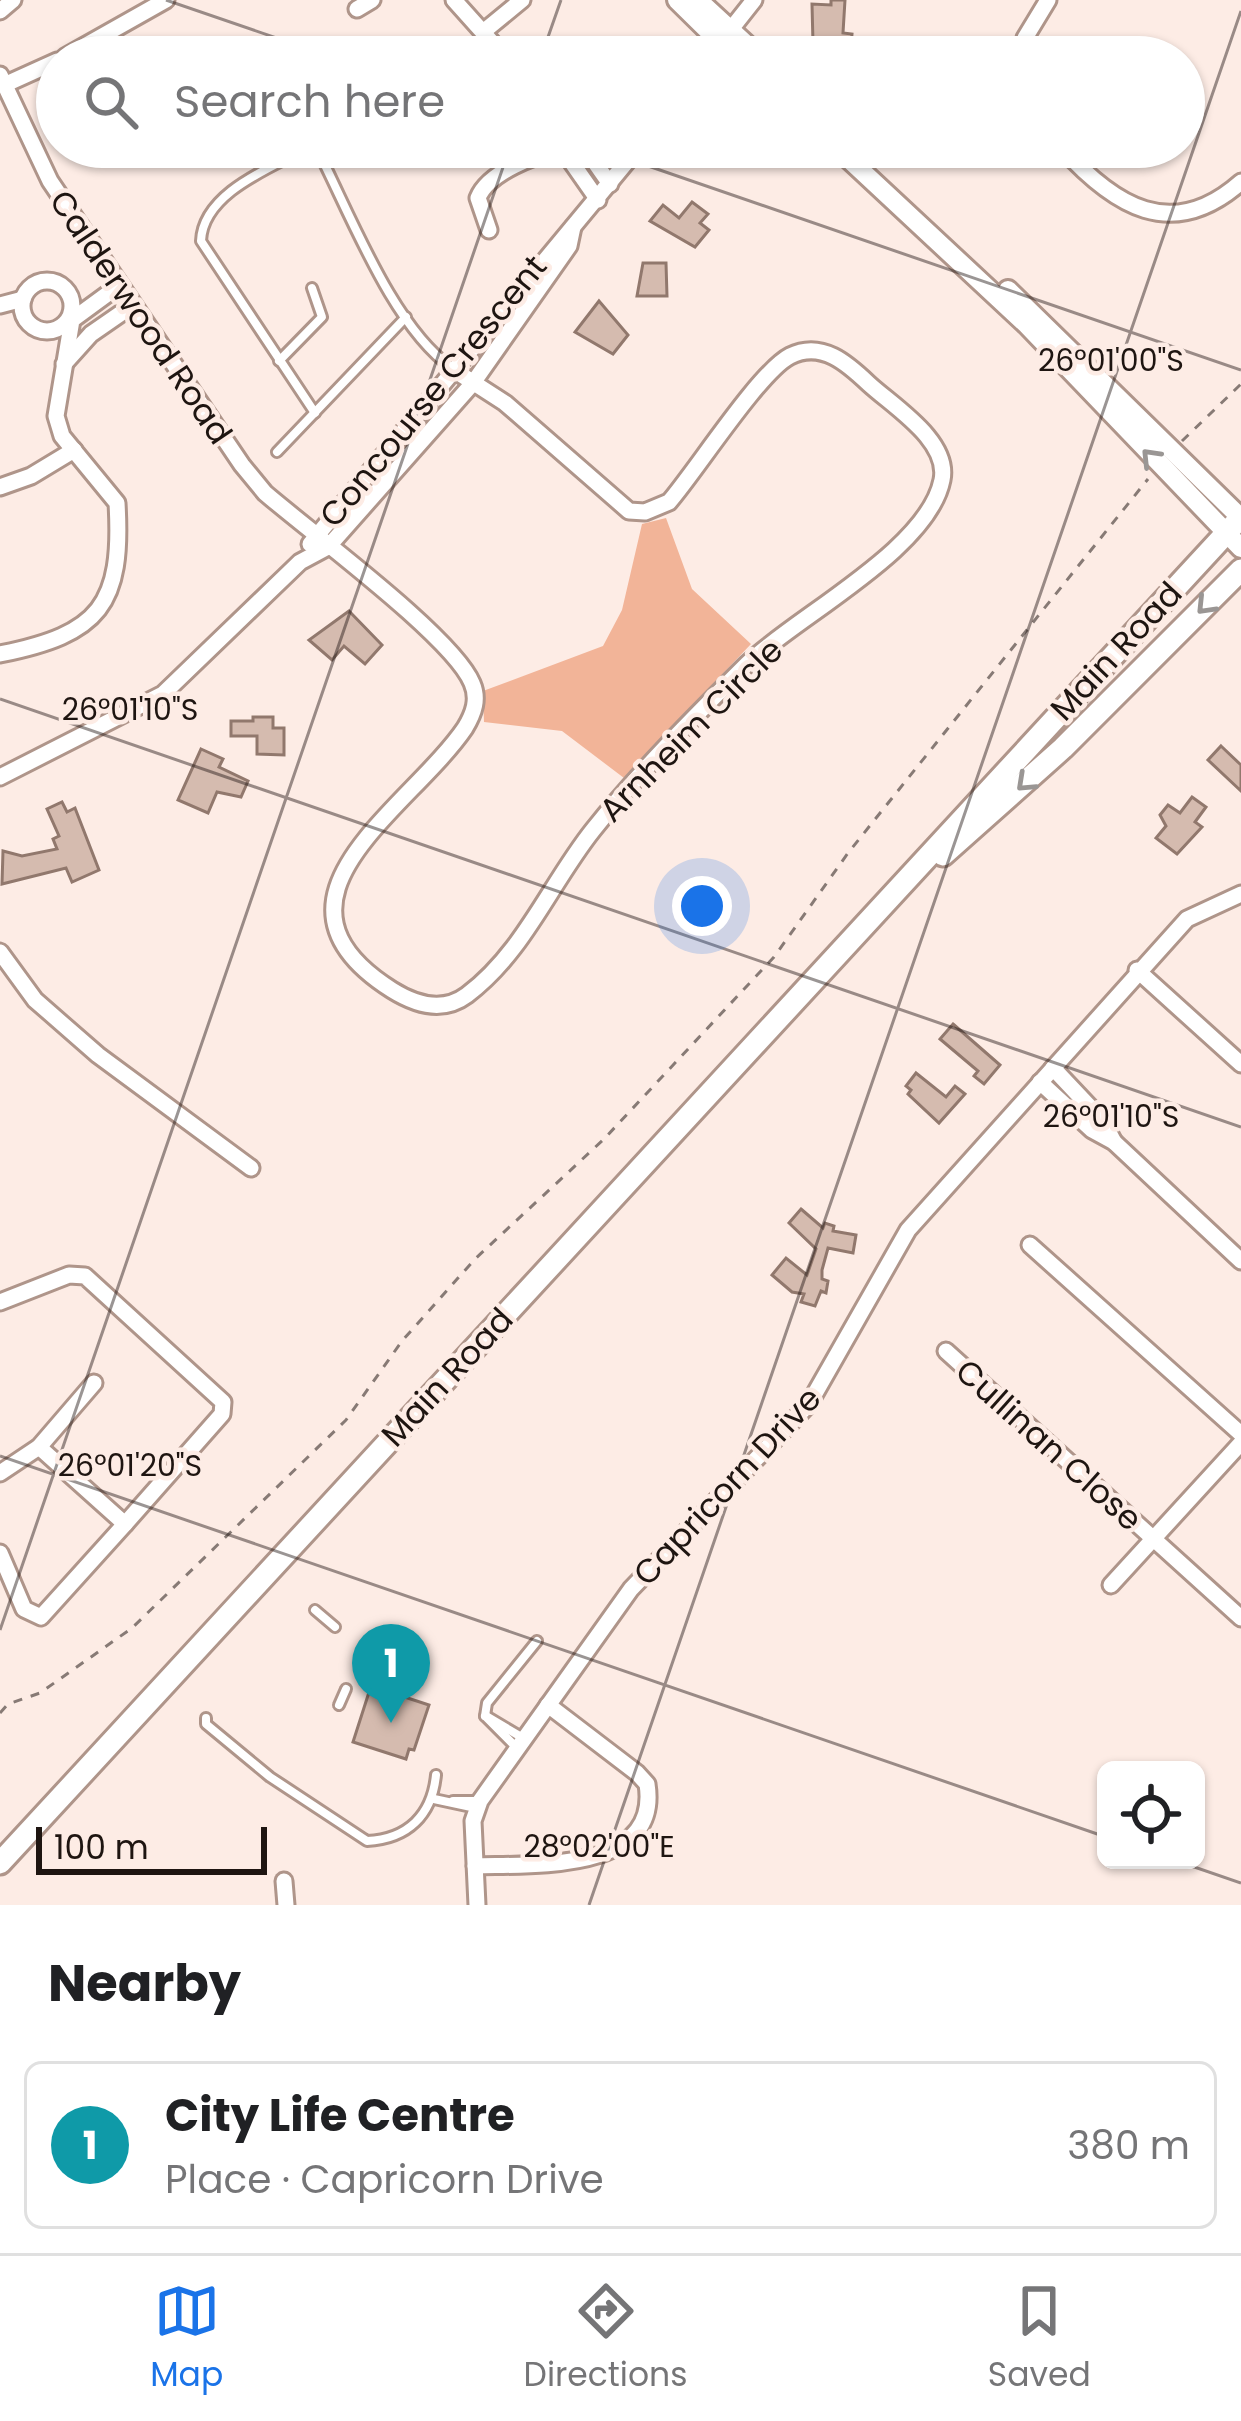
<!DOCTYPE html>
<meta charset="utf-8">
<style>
body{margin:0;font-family:Poppins,sans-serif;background:#f2f2f2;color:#202124}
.controls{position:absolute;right:36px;bottom:36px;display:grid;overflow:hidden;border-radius:18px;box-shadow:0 3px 9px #0004}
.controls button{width:108px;height:108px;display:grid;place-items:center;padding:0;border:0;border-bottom:3px solid #e0e0e0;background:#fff;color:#202124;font:60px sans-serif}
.scale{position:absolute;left:36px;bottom:30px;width:231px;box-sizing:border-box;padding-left:12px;border:6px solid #1e1511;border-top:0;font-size:33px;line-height:42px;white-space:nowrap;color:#1e1511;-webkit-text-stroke:9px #fdece5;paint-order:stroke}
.you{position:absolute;left:702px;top:906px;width:42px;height:42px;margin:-30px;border:9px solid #fff;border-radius:50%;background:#1a73e8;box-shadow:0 0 0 18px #1a73e833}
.badge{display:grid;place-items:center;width:78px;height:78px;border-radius:50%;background:#1a73e8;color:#fff;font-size:39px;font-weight:700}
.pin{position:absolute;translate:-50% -99px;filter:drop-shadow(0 3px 6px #0008)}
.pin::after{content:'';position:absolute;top:63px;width:42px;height:36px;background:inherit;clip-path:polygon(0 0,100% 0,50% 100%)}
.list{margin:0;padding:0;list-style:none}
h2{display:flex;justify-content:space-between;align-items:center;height:156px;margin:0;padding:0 48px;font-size:51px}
h2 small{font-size:39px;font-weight:400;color:#757577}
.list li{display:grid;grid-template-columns:78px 1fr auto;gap:36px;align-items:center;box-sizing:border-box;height:168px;margin:0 24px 24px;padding:0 24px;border:3px solid #e0e0e0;border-radius:18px}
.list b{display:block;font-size:45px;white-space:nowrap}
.list p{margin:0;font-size:39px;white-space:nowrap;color:#757577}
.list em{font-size:39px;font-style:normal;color:#757577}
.icon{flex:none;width:66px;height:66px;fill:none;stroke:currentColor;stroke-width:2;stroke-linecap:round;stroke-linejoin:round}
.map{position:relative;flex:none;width:1241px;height:1905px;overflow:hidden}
.search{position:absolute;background:#fff;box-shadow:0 3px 9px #0004;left:36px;right:36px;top:36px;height:132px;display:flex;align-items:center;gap:30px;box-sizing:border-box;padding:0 42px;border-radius:66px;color:#757577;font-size:45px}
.sheet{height:348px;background:#fff}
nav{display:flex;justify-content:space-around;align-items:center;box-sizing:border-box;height:168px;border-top:3px solid #e0e0e0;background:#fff;font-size:33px;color:#757577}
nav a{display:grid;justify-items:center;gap:6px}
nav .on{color:#1a73e8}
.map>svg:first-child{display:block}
</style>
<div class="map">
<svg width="1241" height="1905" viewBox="0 0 1241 1905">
<rect width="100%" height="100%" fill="#fdece5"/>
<path fill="#f2b498" d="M666,518L692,589L751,644L624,778L562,731L484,722L483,691L603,646L622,610L642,524Z"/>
<g fill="#d5bbaf" stroke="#91786d" stroke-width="3">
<path d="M831,0H845L843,33L852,34L851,46L813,43L812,4L831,5Z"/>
<path d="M692,202L708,214L700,223L709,230L695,247L650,221L663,205L679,218Z"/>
<path d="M643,263H666L667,296H637Z"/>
<path d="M599,301L628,335L613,354L575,332Z"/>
<path d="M349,611L382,645L365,664L344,646L332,660L309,640Z"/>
<path d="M253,717H273V728H284V755L257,754V736H231V721H253Z"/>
<path d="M1221,746L1241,765V791L1208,760Z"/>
<path d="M201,749L223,759L219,767L248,781L241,797L217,792L208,813L178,800Z"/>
<path d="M1192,797L1206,807L1195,822L1202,827L1177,854L1156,838L1166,826L1160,815L1168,805L1180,813Z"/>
<path d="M62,802L67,812L75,808L99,870L72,882L66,868L2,884L3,851L22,856L57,849L53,839L59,836L47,809Z"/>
<path d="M953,1024L1000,1065L984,1084L974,1076L978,1071L940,1039Z"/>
<path d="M916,1073L946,1097L955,1086L965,1094L939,1123L908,1094L911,1090L906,1086Z"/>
<path d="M801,1209L823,1228L825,1223L834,1226L833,1231L856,1235L853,1253L828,1248L822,1270V1279L828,1281L826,1293L821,1291L815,1306L801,1302L804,1294L792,1292L772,1275L786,1258L807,1275L816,1249L789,1223Z"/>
<path d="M371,1686L429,1705L414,1750L409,1749L406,1759L353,1742Z"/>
</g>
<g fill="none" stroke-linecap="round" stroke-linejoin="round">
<g stroke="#af958a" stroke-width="14">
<g id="service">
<path d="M263,48L268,57"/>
<path d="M309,147C273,167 203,192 201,241L315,413"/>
<path d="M316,147C350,213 392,326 452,368"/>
<path d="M279,361L322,317L312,288"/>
<path d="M277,452L406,317"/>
<path d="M315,1610L335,1627"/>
<path d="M339,1705L346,1689"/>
<path d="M485,1716L487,1703L537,1641"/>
<path d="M485,1716L516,1747"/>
<path d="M486,1716L523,1738"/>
<path d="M206,1718V1724L270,1777L367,1841C408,1839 432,1815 436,1775"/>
<path d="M434,1799L476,1808"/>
<path d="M453,1801H480"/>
</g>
</g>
<g stroke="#af958a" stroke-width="21">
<g id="minor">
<path d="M454,0L505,57"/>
<path d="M357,9L372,0"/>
<path d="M0,11L13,0"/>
<path d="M483,32L522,0"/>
<path d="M65,57L166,0"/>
<path d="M568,57H576"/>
<path d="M709,57L754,0"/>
<path d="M1021,57L1025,38L1048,0"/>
<path d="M0,75L50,181L242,465L265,493C310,532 453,637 472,683C479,699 474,713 465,728C409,810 248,899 392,990C416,1005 443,1013 467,995C524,952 550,884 593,830C639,772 695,716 747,664C797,616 928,550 942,480C950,441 894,407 869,384C848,364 822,340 790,356C759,372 696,471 669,502L645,512L629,511L505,403L457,372"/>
<path d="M4,85L57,61"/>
<path d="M561,147L598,200"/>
<path d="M584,147L610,184"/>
<path d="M1061,147C1114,206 1172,243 1241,182"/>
<path d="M489,230L478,198C488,172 536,155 562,148"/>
<circle cx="47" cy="306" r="25"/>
<path d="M0,305L23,299"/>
<path d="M64,364L91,334L130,307"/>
<path d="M0,487L31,476L74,450"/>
<path d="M310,544L639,147"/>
<path d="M0,654C100,634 123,605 117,503L62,436L56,416L72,320L117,287"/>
<path d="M0,777L163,694L300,562L328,547L473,383L569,246L573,227"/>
<path d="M0,952L35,1000L98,1055L251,1168"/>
<path d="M1137,970L1241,1064"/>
<path d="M1053,1068L1103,1121L1114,1142"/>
<path d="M1040,1082L1092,1130L1114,1142L1241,1261"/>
<path d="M1030,1245L1241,1434"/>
<path d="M0,1302L69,1275L85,1276L223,1402L222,1414L125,1524L39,1447"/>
<path d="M946,1351L1241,1618"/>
<path d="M0,1473L39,1447L94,1383"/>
<path d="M0,1553L24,1609L41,1617L125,1524"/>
<path d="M1111,1585L1241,1443"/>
<path d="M475,1866C533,1864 661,1873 647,1784L637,1773L548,1705"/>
<path d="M284,1881L286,1905"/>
<path d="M477,1905L473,1821L480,1801L631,1589L809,1404L908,1230L1187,919L1241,894"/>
</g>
</g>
<g stroke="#af958a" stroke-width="24">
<g id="tertiary">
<path d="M677,0L735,57"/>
<path d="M698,0L760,57"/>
<path d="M836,147L1027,325L1241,548"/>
<path d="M1008,290L1241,518"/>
</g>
</g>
<g stroke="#af958a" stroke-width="27">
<g id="secondary">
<path d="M943,855L1063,748L1241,570"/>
<path d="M0,1863L1241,517"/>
</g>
</g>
<g stroke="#877a75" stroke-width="3" stroke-dasharray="9 9" stroke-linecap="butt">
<path d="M1182,441L1241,384"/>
<path d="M0,1713L8,1704L40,1693L132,1628L346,1420L402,1341L475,1259L604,1139L774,957L848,853L1148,479"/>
</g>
<use href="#service" stroke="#fff" stroke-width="8"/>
<use href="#minor" stroke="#fff" stroke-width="15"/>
<use href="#tertiary" stroke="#fff" stroke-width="18"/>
<use href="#secondary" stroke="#fff" stroke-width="21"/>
</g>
<defs><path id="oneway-chevron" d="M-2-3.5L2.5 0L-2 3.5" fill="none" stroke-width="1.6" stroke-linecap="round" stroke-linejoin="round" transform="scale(3)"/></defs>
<g stroke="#9a9694">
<use href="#oneway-chevron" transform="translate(1150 457) rotate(-134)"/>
<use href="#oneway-chevron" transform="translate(1205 606) rotate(134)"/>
<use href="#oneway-chevron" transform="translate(1025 783) rotate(137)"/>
</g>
<path fill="none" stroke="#1e1511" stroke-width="3" stroke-opacity="0.45" d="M166,0L332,57M541,57L561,0M593,147L1241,370M0,699L1241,1127M0,1456L1106,1837M0,1630L510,147M1174,1860L1241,1883M589,1905L1241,11"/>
<g text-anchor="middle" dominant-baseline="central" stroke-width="9" stroke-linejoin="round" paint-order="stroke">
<g font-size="33" fill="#1e1511" stroke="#fdece5">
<text transform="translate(141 317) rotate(56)">Calderwood Road</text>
<text transform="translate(433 391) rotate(-51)">Concourse Crescent</text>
<text transform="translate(1116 651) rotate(-47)">Main Road</text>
<text transform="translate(691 730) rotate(-45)">Arnheim Circle</text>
<text transform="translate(447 1377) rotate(-47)">Main Road</text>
<text transform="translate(1049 1445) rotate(42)">Cullinan Close</text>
<text transform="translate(727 1486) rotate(-47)">Capricorn Drive</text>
</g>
</g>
<g font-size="30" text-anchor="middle" fill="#1e1511" stroke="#fdece5" stroke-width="9" stroke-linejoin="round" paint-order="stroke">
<text x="1111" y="371">26°01'00"S</text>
<text x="130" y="720">26°01'10"S</text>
<text x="1111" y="1127">26°01'10"S</text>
<text x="130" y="1476">26°01'20"S</text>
<text x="599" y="1857">28°02'00"E</text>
</g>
</svg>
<div class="controls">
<button><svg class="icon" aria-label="locate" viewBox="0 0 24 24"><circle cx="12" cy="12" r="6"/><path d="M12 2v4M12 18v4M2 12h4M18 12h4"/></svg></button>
</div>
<div class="scale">100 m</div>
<div class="you"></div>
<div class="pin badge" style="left:391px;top:1723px;background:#0f9aa8">1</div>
<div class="search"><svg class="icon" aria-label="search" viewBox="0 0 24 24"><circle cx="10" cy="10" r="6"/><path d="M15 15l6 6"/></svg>Search here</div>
</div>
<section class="sheet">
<h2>Nearby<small></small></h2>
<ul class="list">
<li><span class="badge" style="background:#0f9aa8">1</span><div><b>City Life Centre</b><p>Place · Capricorn Drive</p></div><em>380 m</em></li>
</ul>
</section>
<nav>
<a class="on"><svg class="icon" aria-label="map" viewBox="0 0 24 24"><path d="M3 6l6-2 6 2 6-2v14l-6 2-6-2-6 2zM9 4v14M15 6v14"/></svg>Map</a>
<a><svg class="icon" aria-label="directions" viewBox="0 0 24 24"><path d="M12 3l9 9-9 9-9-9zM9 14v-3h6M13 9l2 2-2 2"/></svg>Directions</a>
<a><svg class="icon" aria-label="saved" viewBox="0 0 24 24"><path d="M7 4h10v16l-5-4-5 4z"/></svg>Saved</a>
</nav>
